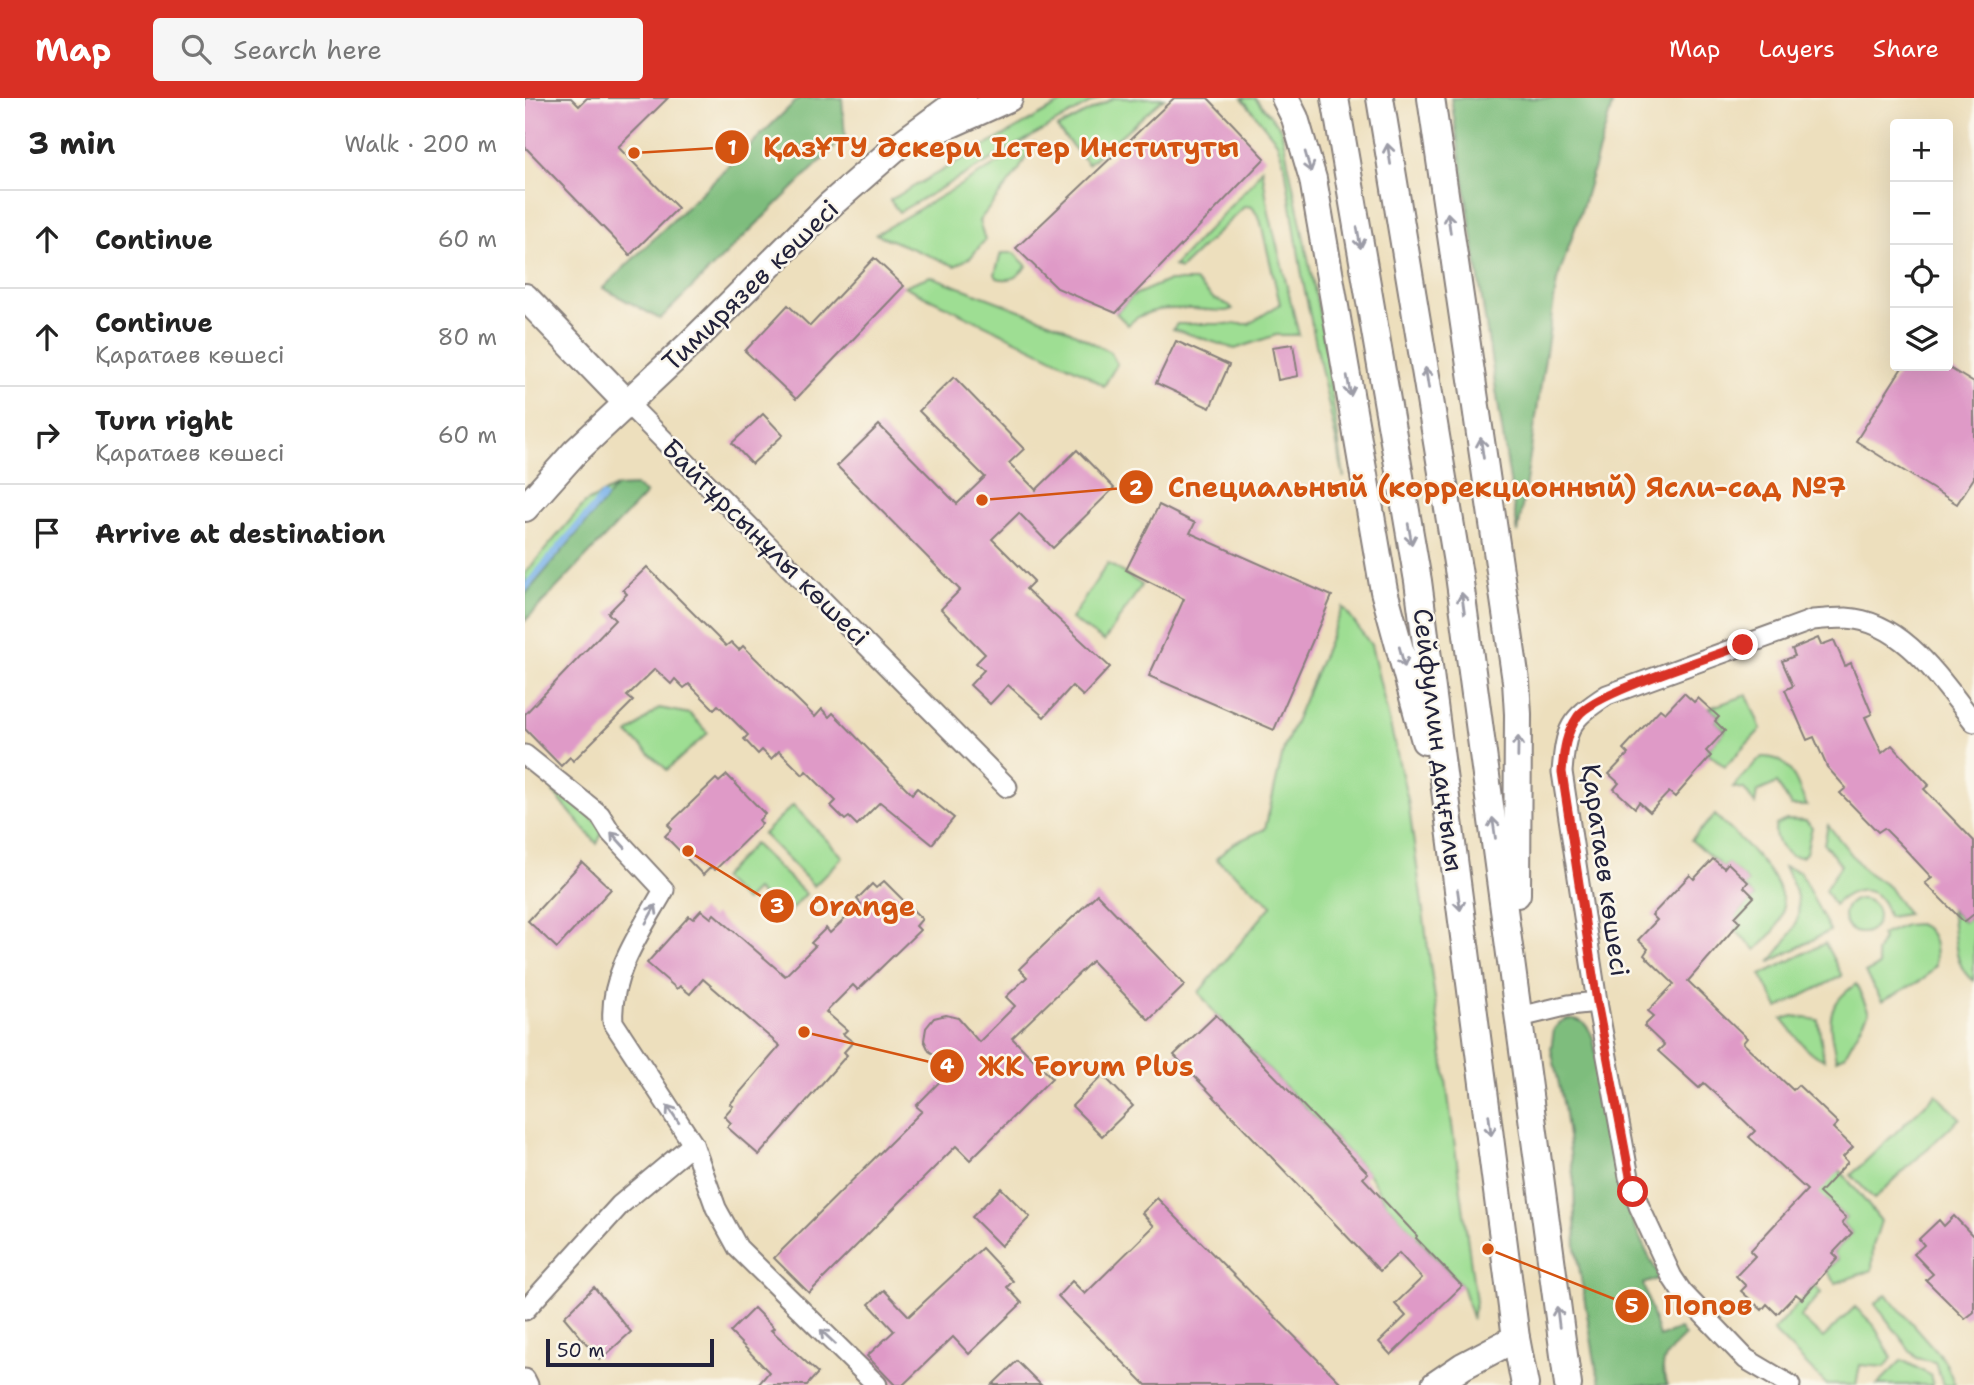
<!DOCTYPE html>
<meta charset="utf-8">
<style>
body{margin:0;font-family:"Shantell Sans",sans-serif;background:#f6f6f6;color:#222}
.controls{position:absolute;right:21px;top:21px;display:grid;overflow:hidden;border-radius:7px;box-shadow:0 7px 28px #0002}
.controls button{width:63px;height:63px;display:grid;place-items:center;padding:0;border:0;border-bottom:2px solid #e0e0e0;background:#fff;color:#222;font:35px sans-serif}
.scale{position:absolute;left:21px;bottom:18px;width:168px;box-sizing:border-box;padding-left:7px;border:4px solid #22223b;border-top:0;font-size:19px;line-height:24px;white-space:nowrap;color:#22223b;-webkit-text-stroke:5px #fbf7ec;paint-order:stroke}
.stop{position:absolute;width:21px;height:21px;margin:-16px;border:5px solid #d93025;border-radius:50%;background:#fff}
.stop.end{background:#d93025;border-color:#fff;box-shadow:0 2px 7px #0008}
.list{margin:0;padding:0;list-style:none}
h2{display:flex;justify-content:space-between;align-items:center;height:91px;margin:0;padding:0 28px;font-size:30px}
h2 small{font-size:23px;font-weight:400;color:#767676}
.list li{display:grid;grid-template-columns:46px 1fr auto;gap:21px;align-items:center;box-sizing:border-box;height:98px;padding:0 28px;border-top:2px solid #e0e0e0}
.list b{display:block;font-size:26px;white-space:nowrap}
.list p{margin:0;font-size:23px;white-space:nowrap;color:#767676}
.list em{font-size:23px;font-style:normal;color:#767676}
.icon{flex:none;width:38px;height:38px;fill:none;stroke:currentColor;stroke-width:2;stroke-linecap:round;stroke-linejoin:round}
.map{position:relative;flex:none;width:1449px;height:1287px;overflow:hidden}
header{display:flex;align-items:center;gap:42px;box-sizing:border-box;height:98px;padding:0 35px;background:#d93025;color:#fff}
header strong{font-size:33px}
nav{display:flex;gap:38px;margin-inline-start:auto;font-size:24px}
.search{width:490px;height:63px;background:#f6f6f6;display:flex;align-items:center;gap:18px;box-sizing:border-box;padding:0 24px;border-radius:7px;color:#767676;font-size:26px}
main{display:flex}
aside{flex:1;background:#fff}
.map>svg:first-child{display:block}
</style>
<header>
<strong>Map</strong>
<div class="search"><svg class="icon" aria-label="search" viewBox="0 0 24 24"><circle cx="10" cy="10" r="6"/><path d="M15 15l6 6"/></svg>Search here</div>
<nav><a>Map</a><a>Layers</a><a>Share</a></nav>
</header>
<main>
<aside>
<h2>3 min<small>Walk · 200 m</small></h2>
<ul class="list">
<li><svg class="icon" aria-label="ahead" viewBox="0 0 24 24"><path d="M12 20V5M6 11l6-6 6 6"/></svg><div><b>Continue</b></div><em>60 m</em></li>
<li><svg class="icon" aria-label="ahead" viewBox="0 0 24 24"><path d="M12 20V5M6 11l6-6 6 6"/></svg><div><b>Continue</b><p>Қаратаев көшесі</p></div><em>80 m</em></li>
<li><svg class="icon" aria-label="right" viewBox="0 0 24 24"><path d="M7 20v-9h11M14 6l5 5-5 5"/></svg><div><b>Turn right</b><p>Қаратаев көшесі</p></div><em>60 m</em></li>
<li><svg class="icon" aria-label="arrive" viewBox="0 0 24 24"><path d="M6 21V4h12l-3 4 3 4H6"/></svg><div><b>Arrive at destination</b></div></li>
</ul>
</aside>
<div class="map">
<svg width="1449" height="1287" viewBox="0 0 1449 1287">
<rect width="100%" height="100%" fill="#fbf7ec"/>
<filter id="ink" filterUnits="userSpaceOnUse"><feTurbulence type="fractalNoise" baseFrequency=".0143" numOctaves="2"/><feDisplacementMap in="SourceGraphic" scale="14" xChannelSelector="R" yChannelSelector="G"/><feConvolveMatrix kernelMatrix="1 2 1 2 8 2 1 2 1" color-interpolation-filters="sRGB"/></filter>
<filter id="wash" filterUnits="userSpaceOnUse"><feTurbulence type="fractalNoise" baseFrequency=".00686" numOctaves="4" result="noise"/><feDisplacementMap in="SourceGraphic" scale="28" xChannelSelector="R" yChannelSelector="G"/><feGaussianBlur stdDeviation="1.57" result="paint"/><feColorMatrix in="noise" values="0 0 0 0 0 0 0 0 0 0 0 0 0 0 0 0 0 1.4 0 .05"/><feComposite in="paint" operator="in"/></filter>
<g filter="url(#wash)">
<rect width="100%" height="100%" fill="#eddfbd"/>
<g fill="#9ede93" stroke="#608067" stroke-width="2">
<path d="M545,0H574L374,114L365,102Z"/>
<path d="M589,0H639L563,66L532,30Z"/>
<path d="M717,0H730L756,30L797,228L819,380L778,184L760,68L752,44Z"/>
<path d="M508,45L494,72L454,123L460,142L446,159L430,168L351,136Z"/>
<path d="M737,70L744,115L774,237H751L710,251L648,231L652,226H724L755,206L735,121L727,109L720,108L655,171L649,168L729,83Z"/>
<path d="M476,155H489L502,168C492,179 487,184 472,180L470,176Z"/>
<path d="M405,178L534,227L585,254L592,266L579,288L557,274L379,188Z"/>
<path d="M642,183H670L689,201L704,207L708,211L701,213C670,212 627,203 603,227L591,215L607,198Z"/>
<path d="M91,389L0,497V475L60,405Z"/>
<path d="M583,465L617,487L579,543L546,521Z"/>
<path d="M818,509L846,547L883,702L951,1204L947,1219L937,1188L860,1104L843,1075L691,917L674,894L747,807L691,761L707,746L740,731L759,650Z"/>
<path d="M1222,597L1236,631L1200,669L1181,653L1200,633L1190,623L1194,618L1184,610Z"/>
<path d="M134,610L165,616L183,635L142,672L103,636Z"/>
<path d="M1238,659C1267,658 1271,686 1282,708H1266L1252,685L1232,694L1230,706L1219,691L1208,689L1232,663Z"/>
<path d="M37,692L79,731L72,746L28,694Z"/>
<path d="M268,707L318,759L289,788L238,736Z"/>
<path d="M1190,717C1212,739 1266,782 1257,817C1253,832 1241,842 1231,852L1209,831L1215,824L1210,819L1229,799L1219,789L1223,784L1203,766L1199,770L1166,742Z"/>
<path d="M1261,722L1281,723L1287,729L1281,755L1277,759L1266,758C1256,750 1247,741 1251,727Z"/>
<path d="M1303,727L1339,772L1364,789L1382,816L1363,819C1356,786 1330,786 1309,807L1300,792L1316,767L1299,746Z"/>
<path d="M229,746L281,796L259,819L231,792L220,803L196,780Z"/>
<path d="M1259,769L1275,774L1305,833L1245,864C1275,827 1284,813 1259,769Z"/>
<circle cx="1336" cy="818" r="17"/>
<path d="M1426,812L1439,824L1445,820L1449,824V883C1428,871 1430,833 1426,812Z"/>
<path d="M1392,826C1411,831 1411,850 1411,867L1399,881L1357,903L1340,875L1354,868L1351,855L1358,841L1356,837L1380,827Z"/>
<path d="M1300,845L1317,878L1253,910L1236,877Z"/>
<path d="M1331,886L1344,914L1320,957L1311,961C1304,925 1298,909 1331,886Z"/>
<path d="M1268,918L1293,922L1299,962L1283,953L1257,921Z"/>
<path d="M1411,996L1435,1020L1349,1101L1326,1077Z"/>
<path d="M1315,1072L1356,1123L1348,1148L1347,1172L1311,1185L1302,1173L1313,1161L1308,1155L1327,1135L1317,1125L1321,1120L1301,1102L1296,1106L1290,1090Z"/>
<path d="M1290,1187L1296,1195L1275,1219L1298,1240L1330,1209L1348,1226L1367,1260L1360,1269L1335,1267L1331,1287H1302L1248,1233Z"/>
<path d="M1361,1196L1420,1263L1430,1287H1418L1410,1264L1391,1260L1350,1206Z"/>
<path d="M1377,1262L1405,1277L1408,1287H1352Z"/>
</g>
<g fill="#7ebd7d" stroke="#50705c" stroke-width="2">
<path d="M274,0H317L320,39L135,221L78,190Z"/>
<path d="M926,0H1089L1058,107L1032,183L993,435Z"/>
<path d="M110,388L121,396L0,523V497L91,389Z"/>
<path d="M1041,921C1056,919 1063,927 1068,940C1077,982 1079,1027 1089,1069C1099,1108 1116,1145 1135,1180L1118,1186L1134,1239L1155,1231L1160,1238C1144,1253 1130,1265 1143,1287H1076L1071,1269L1051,1151L1049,1084L1039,1009L1026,951L1029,931L1034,925Z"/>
</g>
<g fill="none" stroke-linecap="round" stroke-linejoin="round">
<path stroke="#7ab2ea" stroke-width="7" d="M0,490L78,399"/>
</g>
<g id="blocks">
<g fill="#df9ac7">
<path d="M0,0H46L54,8L62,0H143L93,49L153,110L105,157L0,49Z"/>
<path d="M649,0H683L740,60L591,215L532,190L491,150Z"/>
<path d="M349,160L379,188L271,301L220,253L263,207L285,228Z"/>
<path d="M651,243L704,267L685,310L631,285Z"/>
<path d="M768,246L773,278L753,282L747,249Z"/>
<path d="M1378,268H1421L1449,285V380L1432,406L1331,343Z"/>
<path d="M429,279L499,351L484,365L511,392L552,352L589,390L528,450L494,415L467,441L509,483L501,491L585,569L558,598L547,588L519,619L483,587L465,606L445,587L459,572L451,565L460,556L416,511L435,492L312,368L354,327L432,406L460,379L394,313Z"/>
<path d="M238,316L258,337L227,366L207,345Z"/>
<path d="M634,407L670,425L665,435L807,498L749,632L624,578L659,501L601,472Z"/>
<path d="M122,469L201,548L206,544L214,552L218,548L290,619L297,611L304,619L308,615L387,696L392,690L429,720L407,746L355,704L332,727L324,719L320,722L306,708L311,703L281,673L278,677L254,653L246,661L237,652L233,656L219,641L223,637L193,607L189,611L164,586L159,590L150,581L146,586L130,571L102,598L108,603L48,663L45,659L36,668L0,631V616L90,522L83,515L102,496L98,492Z"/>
<path d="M1293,540L1296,547L1309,542L1320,568L1326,565L1347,616L1340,619L1357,655L1367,647L1404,687L1399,691L1449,743V816L1439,824L1400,785L1407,780L1378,749L1359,730L1353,734L1315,695L1321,690L1302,669L1289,639L1282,642L1260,592L1268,588L1257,563L1270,558L1267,551Z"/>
<path d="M1159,595L1169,604L1173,600L1184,610L1194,619L1190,623L1200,633L1181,653L1186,658L1150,699L1144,694L1125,714L1114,704L1110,710L1089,691L1094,685L1084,676L1103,656L1098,651L1135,611L1140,615Z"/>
<path d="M202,677L240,716L234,722L237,726L190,772L186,769L178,777L140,738L147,731L143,727L191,681L194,684Z"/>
<path d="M1188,761L1199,770L1203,765L1223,784L1219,789L1229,799L1210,819L1215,824L1163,883L1222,940L1218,945L1268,992L1273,987L1313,1025L1308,1030L1328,1049L1318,1059L1323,1064L1294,1095L1321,1120L1317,1125L1327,1135L1308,1155L1313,1160L1277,1201L1271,1196L1252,1216L1242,1206L1237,1212L1216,1193L1221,1188L1211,1178L1230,1158L1225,1153L1282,1092L1224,1039L1230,1033L1200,1004L1179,985L1174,990L1133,953L1139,947L1119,928L1129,918L1123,913L1149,886L1119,857L1123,851L1113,842L1132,822L1127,817L1165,777L1169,781Z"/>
<path d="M57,764L86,791L32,850L3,823Z"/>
<path d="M359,783L397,821L391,828L395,832L333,892L328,887L301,914L322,932L318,936L328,944L319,954L322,957L234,1057L202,1029L206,1025L199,1018L208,1008L205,1006L255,948L178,881L165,896L155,888L152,891L122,865L164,818L168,821L176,812L186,820L189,816L260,878L290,848L286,845L301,830L305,835L336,806L332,801L347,786L351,790Z"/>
<path d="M572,796L660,887L624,922L567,863L487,940L527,980L445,1062L431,1048L284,1195L249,1160L397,1013L391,1008L429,969L404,953L399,942L401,930L409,920L421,917L433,920L454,944L490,908L481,899L502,879L494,871Z"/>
<path d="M691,917L843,1075L838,1080L892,1138L891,1140L937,1188L866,1257L854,1244L881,1218L870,1206L897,1180L874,1155L855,1173L649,957Z"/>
<path d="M578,977L608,1008L577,1038L547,1008Z"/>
<path d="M476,1090L505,1119L476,1148L447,1119Z"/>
<path d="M632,1100L645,1113L818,1287H621L545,1211L533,1198L547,1183L560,1196L629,1128L617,1115Z"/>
<path d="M1429,1118L1449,1139V1214L1440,1221L1401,1182L1408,1176L1389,1156L1399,1147L1394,1141L1414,1122L1419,1128Z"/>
<path d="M457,1150L488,1183L482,1189L497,1205L444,1256L428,1239L378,1287H370L342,1258L369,1233L344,1206L359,1192L384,1218Z"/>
<path d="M69,1189L106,1234L75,1262L39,1219Z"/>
<path d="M229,1210L249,1230L246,1232L293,1275L282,1287H233L244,1274L205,1234Z"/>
<path d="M492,1263L516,1287H467Z"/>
</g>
</g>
</g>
<g filter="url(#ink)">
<use href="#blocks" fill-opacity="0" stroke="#88807c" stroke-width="2"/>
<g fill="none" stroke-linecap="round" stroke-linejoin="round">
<g stroke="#88807c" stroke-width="23">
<g id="street">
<path d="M102,305L482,689"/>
<path d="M0,657L75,717L86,735L139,792C117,831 84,877 88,924L168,1046L191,1110L213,1150L352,1287"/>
<path d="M1072,904L1104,1079L1114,1108L1147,1179L1157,1194L1221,1261L1265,1287"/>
<path d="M995,919L1044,907L1072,904L1037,674C1041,629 1044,622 1082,597L1288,522C1299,521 1310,520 1321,520C1379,523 1416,583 1449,624"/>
<path d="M0,1212L95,1107L168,1046"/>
<path d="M0,1281L3,1287"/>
</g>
</g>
<g stroke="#88807c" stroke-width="30">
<g id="secondary">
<path d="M760,0L770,20L788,81L859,493L900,643"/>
<path d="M810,0L893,483L991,1240L1000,1287"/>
<path d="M855,0L934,477L1043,1287"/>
<path d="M906,0L991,583L993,616L992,796"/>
<path d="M413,32L484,0"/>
<path d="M0,199L102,305"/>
<path d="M0,410L50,354L164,247L305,107L369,51L438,0"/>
<path d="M910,1287L938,1268L991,1240"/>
</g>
</g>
<use href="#street" stroke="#fff" stroke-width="19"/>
<use href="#secondary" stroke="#fff" stroke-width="26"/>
</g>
<defs><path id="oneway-shaft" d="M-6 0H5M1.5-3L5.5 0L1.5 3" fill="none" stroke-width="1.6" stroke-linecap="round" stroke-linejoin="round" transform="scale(1.75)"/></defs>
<g stroke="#9c9ca7">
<use href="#oneway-shaft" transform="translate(864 56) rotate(-99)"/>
<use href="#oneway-shaft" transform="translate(783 64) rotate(74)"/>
<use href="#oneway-shaft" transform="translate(924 125) rotate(-98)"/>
<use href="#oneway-shaft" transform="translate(834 140) rotate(80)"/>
<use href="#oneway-shaft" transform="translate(902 280) rotate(-99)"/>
<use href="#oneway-shaft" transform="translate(824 288) rotate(80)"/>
<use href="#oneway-shaft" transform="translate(957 350) rotate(-98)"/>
<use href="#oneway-shaft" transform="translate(885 436) rotate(80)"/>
<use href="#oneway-shaft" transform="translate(938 505) rotate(-98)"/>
<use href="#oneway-shaft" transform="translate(877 559) rotate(75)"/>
<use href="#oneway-shaft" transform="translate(993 649) rotate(-89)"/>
<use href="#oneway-shaft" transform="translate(969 730) rotate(-98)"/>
<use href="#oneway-shaft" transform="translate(93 742) rotate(-132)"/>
<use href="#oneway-shaft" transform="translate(934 802) rotate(82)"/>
<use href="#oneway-shaft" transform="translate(126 816) rotate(-61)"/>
<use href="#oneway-shaft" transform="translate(148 1016) rotate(-124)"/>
<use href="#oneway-shaft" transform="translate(965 1027) rotate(83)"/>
<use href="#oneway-shaft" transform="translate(1033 1219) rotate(-97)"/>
<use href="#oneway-shaft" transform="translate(303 1239) rotate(-136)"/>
</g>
</g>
<g fill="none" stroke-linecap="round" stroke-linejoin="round" filter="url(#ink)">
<path stroke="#d93025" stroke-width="9" d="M1108,1094L1072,904L1037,674C1039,652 1040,637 1053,618C1071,594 1185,560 1218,547"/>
</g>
<g text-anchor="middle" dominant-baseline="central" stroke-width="5" stroke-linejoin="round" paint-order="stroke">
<g font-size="26" fill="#22223b" stroke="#fbf7ec">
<text transform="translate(225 187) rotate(-44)">Тимирязев көшесі</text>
<text transform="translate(241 444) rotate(45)">Байтұрсынұлы көшесі</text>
<text transform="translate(914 642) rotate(83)">Сейфуллин даңғылы</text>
<text transform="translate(1081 772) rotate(82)">Қаратаев көшесі</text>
</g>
</g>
<path fill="none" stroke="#d45411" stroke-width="2.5" d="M109 55L207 49M457 402L611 389M163 753L252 808M279 934L422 968M963 1151L1107 1208"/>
<g fill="#d45411" stroke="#fbf7ec" stroke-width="2.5">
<circle cx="109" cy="55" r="7"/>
<circle cx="457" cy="402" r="7"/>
<circle cx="163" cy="753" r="7"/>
<circle cx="279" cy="934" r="7"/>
<circle cx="963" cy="1151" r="7"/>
<circle cx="207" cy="49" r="18"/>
<circle cx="611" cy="389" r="18"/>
<circle cx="252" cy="808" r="18"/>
<circle cx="422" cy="968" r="18"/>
<circle cx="1107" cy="1208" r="18"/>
</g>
<g font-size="21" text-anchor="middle" font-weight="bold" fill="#fff">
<text x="207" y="57">1</text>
<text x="611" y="397">2</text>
<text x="252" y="815">3</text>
<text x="422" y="975">4</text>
<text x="1107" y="1215">5</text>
</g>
<g font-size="28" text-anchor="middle" font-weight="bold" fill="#d45411" stroke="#fbf7ec" stroke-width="5" stroke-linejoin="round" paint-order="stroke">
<text x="476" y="59">ҚазҰТУ Әскери Істер Институты</text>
<text x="982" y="399">Специальный (коррекционный) Ясли-сад №7</text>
<text x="337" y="818">Orange</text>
<text x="561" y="978">ЖК Forum Plus</text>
<text x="1183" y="1217">Попов</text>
</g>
</svg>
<div class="controls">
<button>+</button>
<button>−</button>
<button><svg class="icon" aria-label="locate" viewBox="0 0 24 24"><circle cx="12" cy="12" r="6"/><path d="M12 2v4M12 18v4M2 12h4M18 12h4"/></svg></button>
<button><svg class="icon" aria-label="layers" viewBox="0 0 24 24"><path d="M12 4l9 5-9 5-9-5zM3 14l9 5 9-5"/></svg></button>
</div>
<div class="scale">50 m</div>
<div class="stop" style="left:1108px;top:1094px"></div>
<div class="stop end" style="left:1218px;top:547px"></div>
</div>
</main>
